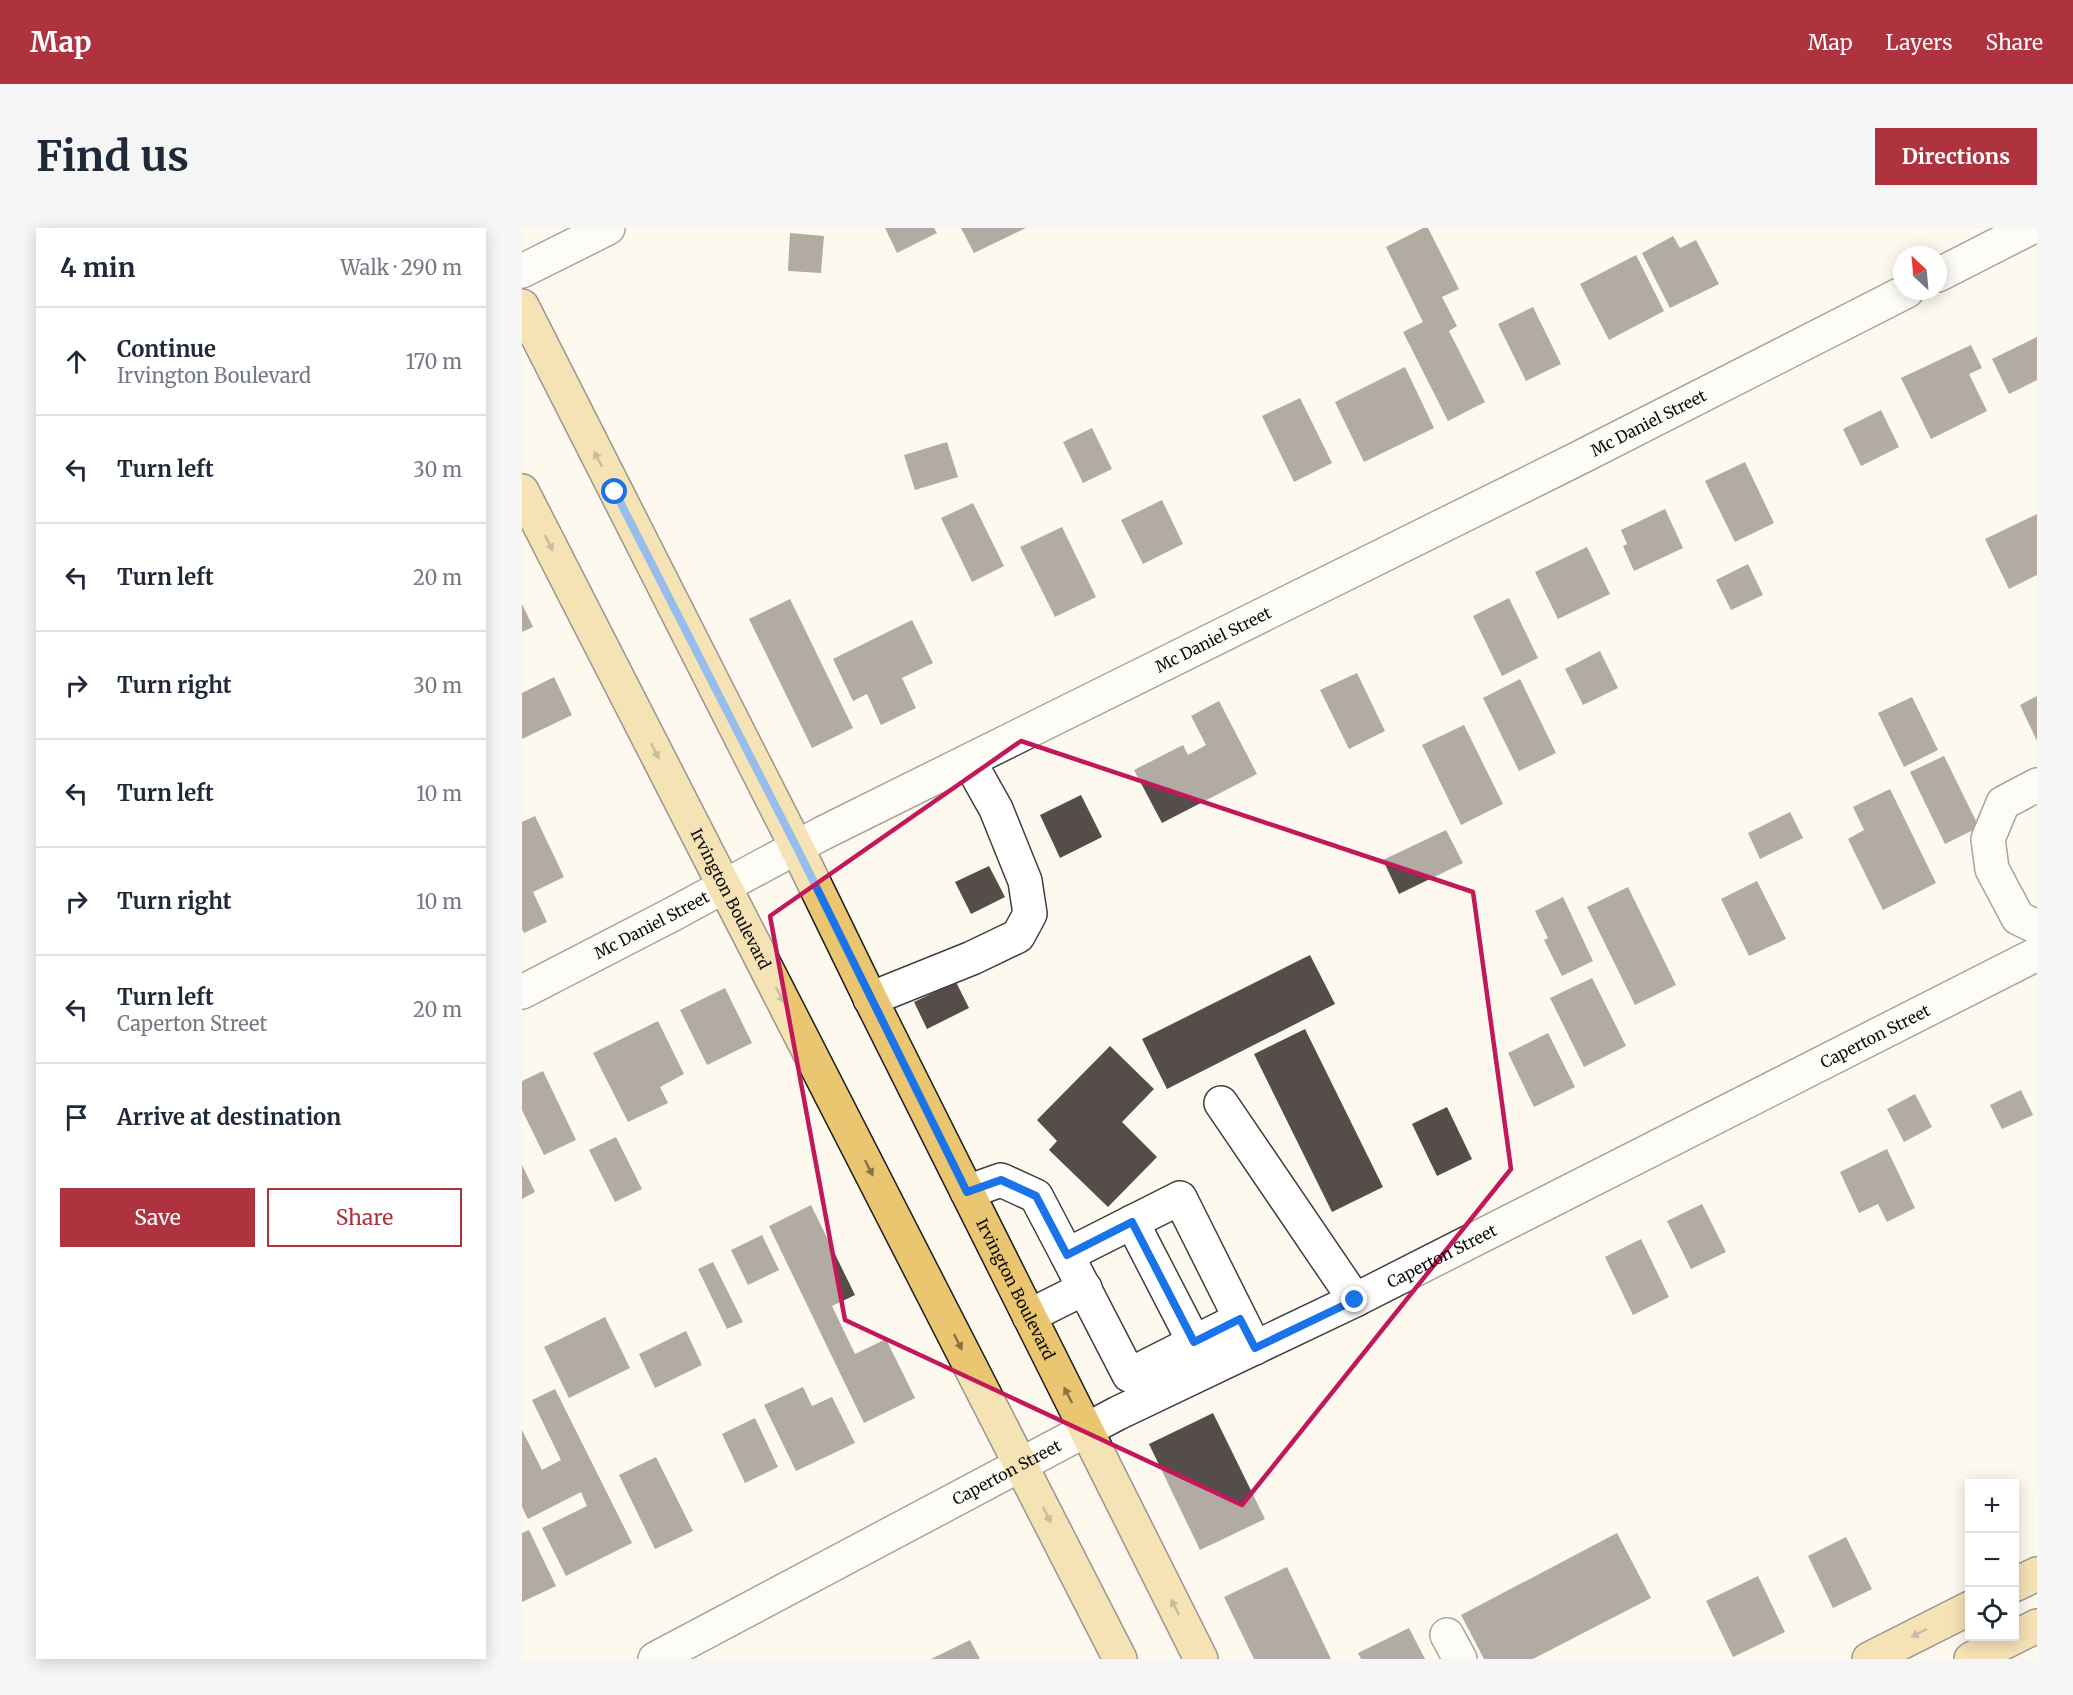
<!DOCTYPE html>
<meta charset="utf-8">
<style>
body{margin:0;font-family:Merriweather,serif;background:#f6f6f7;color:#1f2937}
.controls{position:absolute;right:18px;bottom:18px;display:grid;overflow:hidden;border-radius:0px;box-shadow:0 3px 15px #0003}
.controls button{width:54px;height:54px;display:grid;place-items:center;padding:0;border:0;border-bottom:2px solid #e0e1e3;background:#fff;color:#1f2937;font:30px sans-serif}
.compass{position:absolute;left:1371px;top:18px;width:54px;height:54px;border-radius:50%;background:#fff;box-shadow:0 3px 15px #0003;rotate:334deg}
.stop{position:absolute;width:18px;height:18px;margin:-14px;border:4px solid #1a73e8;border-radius:50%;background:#fff}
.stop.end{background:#1a73e8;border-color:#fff;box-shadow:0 2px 6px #0008}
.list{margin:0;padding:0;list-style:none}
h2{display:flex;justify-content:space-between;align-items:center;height:78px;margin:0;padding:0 24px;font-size:26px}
h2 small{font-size:20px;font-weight:400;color:#747a83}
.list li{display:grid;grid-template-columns:39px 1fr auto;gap:18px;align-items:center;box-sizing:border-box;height:108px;padding:0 24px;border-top:2px solid #e0e1e3}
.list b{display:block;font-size:22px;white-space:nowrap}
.list p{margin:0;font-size:20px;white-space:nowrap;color:#747a83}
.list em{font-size:20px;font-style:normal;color:#747a83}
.actions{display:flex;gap:12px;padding:18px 24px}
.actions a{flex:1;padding:14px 0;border:2px solid #ae333f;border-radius:0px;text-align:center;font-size:21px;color:#ae333f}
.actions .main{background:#ae333f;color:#fff}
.icon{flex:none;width:33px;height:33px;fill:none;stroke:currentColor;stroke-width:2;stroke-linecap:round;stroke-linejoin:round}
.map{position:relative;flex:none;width:1515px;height:1431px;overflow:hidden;border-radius:0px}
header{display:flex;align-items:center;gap:36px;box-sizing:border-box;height:84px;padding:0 30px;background:#ae333f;color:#fff}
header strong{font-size:28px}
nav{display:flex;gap:33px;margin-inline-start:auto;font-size:21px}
.intro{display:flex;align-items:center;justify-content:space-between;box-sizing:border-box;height:144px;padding:0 36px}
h1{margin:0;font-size:42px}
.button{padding:15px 27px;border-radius:0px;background:#ae333f;color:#fff;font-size:21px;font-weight:700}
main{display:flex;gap:36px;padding:0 36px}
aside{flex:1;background:#fff;border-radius:0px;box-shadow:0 3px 15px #0003}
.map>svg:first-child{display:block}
</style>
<header>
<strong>Map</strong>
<nav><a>Map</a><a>Layers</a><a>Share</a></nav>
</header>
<div class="intro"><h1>Find us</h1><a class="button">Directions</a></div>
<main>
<aside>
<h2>4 min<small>Walk · 290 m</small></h2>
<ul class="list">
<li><svg class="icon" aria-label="ahead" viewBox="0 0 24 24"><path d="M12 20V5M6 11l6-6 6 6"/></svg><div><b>Continue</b><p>Irvington Boulevard</p></div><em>170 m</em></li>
<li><svg class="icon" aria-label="left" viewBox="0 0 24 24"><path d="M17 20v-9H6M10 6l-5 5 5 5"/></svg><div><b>Turn left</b></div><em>30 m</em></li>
<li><svg class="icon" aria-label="left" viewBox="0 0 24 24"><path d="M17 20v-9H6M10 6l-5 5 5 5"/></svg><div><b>Turn left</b></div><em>20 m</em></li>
<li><svg class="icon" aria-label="right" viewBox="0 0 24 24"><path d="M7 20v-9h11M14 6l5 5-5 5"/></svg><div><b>Turn right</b></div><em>30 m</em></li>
<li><svg class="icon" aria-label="left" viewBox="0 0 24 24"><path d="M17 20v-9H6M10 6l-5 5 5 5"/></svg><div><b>Turn left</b></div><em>10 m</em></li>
<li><svg class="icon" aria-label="right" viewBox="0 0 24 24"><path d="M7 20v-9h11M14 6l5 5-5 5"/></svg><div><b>Turn right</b></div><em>10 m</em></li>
<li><svg class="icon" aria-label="left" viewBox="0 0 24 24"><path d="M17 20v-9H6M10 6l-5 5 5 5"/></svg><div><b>Turn left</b><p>Caperton Street</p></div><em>20 m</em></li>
<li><svg class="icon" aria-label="arrive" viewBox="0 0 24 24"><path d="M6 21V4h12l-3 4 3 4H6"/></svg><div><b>Arrive at destination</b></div></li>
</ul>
<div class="actions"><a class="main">Save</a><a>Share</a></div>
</aside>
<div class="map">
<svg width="1515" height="1431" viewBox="0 0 1515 1431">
<rect width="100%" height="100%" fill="#fdf9ee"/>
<g fill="#544d4a">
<path d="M363,0H412L415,5L375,25Z"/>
<path d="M439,0H504L452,25Z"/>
<path d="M901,0H906L937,61L920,69L935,98L927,103L963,174L926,193L881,104L901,94L864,19Z"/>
<path d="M268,5L302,8L299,45L266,43Z"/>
<path d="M1151,8L1158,20L1174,12L1197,56L1148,80L1120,25Z"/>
<path d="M1114,27L1142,83L1087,112L1058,56Z"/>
<path d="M1011,79L1039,136L1004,153L976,96Z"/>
<path d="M1515,109V152L1487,166L1470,131Z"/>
<path d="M1449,117L1460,140L1447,146L1465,183L1409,211L1379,150Z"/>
<path d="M883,139L912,200L842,234L813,174Z"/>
<path d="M778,170L810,235L772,254L740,188Z"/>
<path d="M1359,182L1377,219L1339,238L1321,201Z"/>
<path d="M570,200L590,241L561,255L541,214Z"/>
<path d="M425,214L436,249L393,262L382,227Z"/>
<path d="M1223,234L1252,295L1213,314L1183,253Z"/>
<path d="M640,272L661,316L621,336L599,292Z"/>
<path d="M451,275L482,338L450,354L419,290Z"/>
<path d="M1143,281L1161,320L1112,343L1101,318L1105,316L1099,302Z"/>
<path d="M1515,286V347L1487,361L1463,311Z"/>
<path d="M540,299L574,369L533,389L498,319Z"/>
<path d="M1065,319L1088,366L1036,391L1013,344Z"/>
<path d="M1226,336L1241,367L1209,382L1194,352Z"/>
<path d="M987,370L1016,430L980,448L951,388Z"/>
<path d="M268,371L331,500L290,520L227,391Z"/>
<path d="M0,376L11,399L0,404Z"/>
<path d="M390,392L411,435L380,450L394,480L359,497L345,466L331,473L311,431Z"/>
<path d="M1078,423L1096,460L1061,477L1043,441Z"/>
<path d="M835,445L863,503L827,521L798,462Z"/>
<path d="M32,449L50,487L0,511V465Z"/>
<path d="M998,451L1034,525L997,543L961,470Z"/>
<path d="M1515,468V513L1498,477Z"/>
<path d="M1390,469L1416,522L1382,539L1356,485Z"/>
<path d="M697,473L735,546L640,595L612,542L661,517L666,527L684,517L669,488Z"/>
<path d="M942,497L981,576L939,597L900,517Z"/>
<path d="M1422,528L1457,599L1423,616L1388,544Z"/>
<path d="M1368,561L1414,655L1361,682L1326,611L1342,602L1331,579Z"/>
<path d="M559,567L580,609L538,630L518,587Z"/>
<path d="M1268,584L1281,610L1238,631L1226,605Z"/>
<path d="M13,588L42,649L11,664L25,694L2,705L0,701V594Z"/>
<path d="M924,602L941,635L877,666L861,632Z"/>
<path d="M467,638L483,669L449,686L433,654Z"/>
<path d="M1235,653L1264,711L1227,728L1199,671Z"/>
<path d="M1106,659L1154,757L1113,777L1065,679Z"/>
<path d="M1041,669L1071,733L1040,748L1022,712L1026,710L1013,683Z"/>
<path d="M788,727L813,776L645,861L620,811Z"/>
<path d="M1070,750L1104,818L1062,839L1028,770Z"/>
<path d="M434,754L447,780L405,801L392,774Z"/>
<path d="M203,760L230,815L185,837L158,782Z"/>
<path d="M136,793L162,846L138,859L146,875L106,894L71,825Z"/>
<path d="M783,801L861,959L810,984L732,826Z"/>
<path d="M1026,805L1053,859L1012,879L986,825Z"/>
<path d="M588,818L632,861L600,894L635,929L586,979L527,922L535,913L515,892Z"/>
<path d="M21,843L54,912L22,927L0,882V853Z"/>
<path d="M1499,862L1511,887L1480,901L1468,877Z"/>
<path d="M1393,866L1410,899L1382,914L1365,881Z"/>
<path d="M925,879L950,931L915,948L890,896Z"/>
<path d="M94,909L120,961L93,974L67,922Z"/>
<path d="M1365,921L1393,980L1365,994L1356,976L1337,985L1318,944Z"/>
<path d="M0,937L13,964L0,971Z"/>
<path d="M1180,976L1204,1024L1169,1041L1145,993Z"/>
<path d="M289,977L333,1067L310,1078L333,1126L364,1111L393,1170L342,1195L247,998Z"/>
<path d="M240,1007L257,1042L226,1057L209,1022Z"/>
<path d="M1119,1011L1147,1069L1111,1087L1083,1029Z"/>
<path d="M191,1034L221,1094L205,1101L176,1041Z"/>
<path d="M83,1089L108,1140L47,1170L22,1119Z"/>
<path d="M164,1103L180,1137L133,1160L117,1126Z"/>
<path d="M281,1159L290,1178L310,1169L333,1215L274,1243L242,1177Z"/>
<path d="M33,1161L110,1315L44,1348L20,1300L65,1278L59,1264L6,1291L0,1279V1202L20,1242L39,1232L10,1172Z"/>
<path d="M691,1185L743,1291L678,1322L627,1216Z"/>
<path d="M233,1190L256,1239L223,1255L200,1206Z"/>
<path d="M134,1229L171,1303L133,1321L97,1247Z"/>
<path d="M7,1302L34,1358L0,1374V1305Z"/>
<path d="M1095,1305L1129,1370L1011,1431H962L939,1387Z"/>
<path d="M1324,1309L1350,1361L1311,1380L1286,1328Z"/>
<path d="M765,1339L809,1431H732L702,1369Z"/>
<path d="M1236,1348L1263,1404L1211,1429L1184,1373Z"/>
<path d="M887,1400L903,1431H839L836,1425Z"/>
<path d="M448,1412L458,1431H409Z"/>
</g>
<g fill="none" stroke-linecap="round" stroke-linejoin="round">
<g stroke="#3f3f3f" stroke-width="36">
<g id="minor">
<path d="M0,43L86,0"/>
<path d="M1416,47L1508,0"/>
<path d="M1515,557L1481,575L1466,611L1470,641L1496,690L1515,699"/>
<path id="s1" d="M0,764L151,686L301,605L1055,231L1385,63"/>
<path d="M348,771L450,730L496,708L508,686L503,653L474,581L447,533"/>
<path d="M699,875L833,1072"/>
<path d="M445,964L479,952L514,968L545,1027L658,970L733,1120"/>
<path d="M610,994L672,1114"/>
<path d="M545,1027L607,1147L718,1091"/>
<path d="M507,1088L563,1060"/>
<path d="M925,1407L938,1431"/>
<path id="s2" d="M133,1431L596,1185L833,1072L1515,726"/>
</g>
</g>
<g stroke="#1d1d1d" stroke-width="36">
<g id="major">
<path id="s3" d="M0,78L275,620L352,778L679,1431"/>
<path id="s4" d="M0,263L598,1431"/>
<path d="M1492,1357L1515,1346"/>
<path d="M1347,1431L1448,1380"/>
<path d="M1449,1431L1515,1398"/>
</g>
</g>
<use href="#minor" stroke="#fff" stroke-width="33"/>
<use href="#major" stroke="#ebc670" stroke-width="33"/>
</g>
<defs><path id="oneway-solid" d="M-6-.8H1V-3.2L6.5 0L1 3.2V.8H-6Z" transform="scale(1.5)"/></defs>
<g fill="#877243">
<use href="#oneway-solid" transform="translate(76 231) rotate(-117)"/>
<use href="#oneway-solid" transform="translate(27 315) rotate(63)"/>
<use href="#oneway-solid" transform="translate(133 523) rotate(63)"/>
<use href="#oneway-solid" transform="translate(258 767) rotate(63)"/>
<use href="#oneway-solid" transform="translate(347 940) rotate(63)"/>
<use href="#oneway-solid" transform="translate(436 1114) rotate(63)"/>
<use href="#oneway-solid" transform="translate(546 1167) rotate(-117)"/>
<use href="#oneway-solid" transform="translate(525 1287) rotate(63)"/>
<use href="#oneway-solid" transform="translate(653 1379) rotate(-117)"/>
<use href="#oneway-solid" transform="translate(1397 1405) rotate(153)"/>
</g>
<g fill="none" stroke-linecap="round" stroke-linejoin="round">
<path stroke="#1a73e8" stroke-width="8" d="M93,264L275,620L445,964L479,952L514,968L545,1027L610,994L672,1114L718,1091L733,1120L833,1072"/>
</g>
<path d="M0 0H1515V1431H0ZM499,513L951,664L989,941L720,1277L323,1092L248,688Z" fill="#fdf9ee" fill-opacity=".55" fill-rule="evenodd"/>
<path fill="none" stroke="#c2185b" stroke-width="4.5" stroke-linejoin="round" d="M499,513L951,664L989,941L720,1277L323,1092L248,688Z"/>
<g text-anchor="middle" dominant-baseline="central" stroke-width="6" stroke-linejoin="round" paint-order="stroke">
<g font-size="16" fill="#0c0c0c" stroke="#fff">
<text stroke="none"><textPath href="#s1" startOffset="1262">Mc Daniel Street</textPath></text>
<text stroke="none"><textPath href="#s1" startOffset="776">Mc Daniel Street</textPath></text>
<text stroke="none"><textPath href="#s4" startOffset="458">Irvington Boulevard</textPath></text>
<text stroke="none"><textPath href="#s1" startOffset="146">Mc Daniel Street</textPath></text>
<text stroke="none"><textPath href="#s2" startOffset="1370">Caperton Street</textPath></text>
<text stroke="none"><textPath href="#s2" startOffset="884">Caperton Street</textPath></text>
<text stroke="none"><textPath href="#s3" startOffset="1100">Irvington Boulevard</textPath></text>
<text stroke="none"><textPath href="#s2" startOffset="398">Caperton Street</textPath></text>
</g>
</g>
</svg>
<div class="controls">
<button>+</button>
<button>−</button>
<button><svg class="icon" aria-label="locate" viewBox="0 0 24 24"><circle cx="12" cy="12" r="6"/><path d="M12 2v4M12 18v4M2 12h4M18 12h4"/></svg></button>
</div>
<svg class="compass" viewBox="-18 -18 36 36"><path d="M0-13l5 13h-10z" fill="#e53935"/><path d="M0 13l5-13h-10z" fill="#747a83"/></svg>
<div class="stop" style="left:93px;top:264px"></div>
<div class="stop end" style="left:833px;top:1072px"></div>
</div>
</main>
